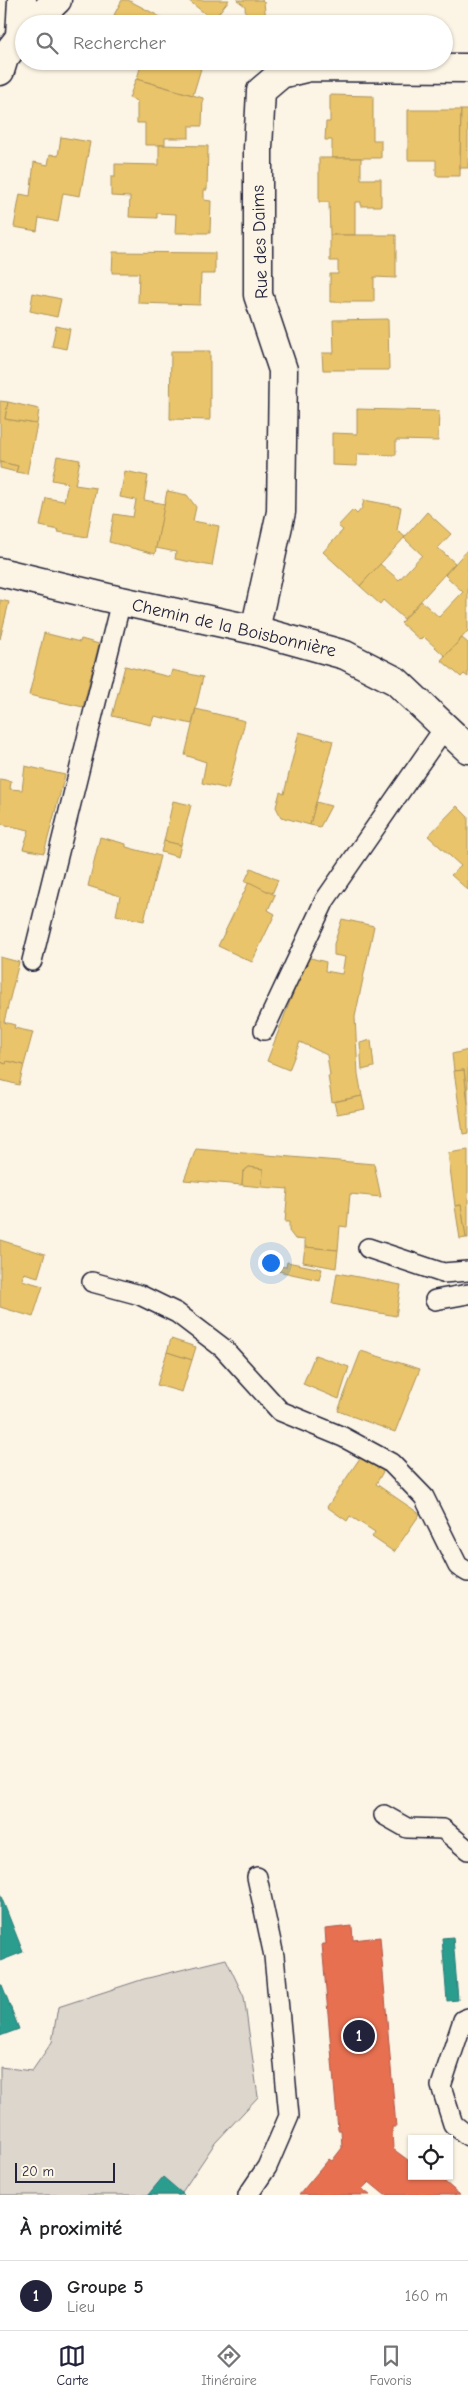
<!DOCTYPE html>
<html lang="fr">
<meta charset="utf-8">
<style>
body{margin:0;font-family:"Comic Neue",sans-serif;background:#f2f2f2;color:#202124}
.controls{position:absolute;right:15px;bottom:15px;display:grid;overflow:hidden;border-radius:0px;box-shadow:0 1px 4px #0004}
.controls button{width:45px;height:45px;display:grid;place-items:center;padding:0;border:0;border-bottom:1px solid #e0e0e0;background:#fff;color:#202124;font:25px sans-serif}
.scale{position:absolute;left:15px;bottom:12px;width:100px;box-sizing:border-box;padding-left:5px;border:2px solid #22223b;border-top:0;font-size:14px;line-height:18px;white-space:nowrap;color:#22223b;-webkit-text-stroke:4px #fcf5e5;paint-order:stroke}
.you{position:absolute;left:270px;top:1262px;width:18px;height:18px;margin:-12px;border:4px solid #fff;border-radius:50%;background:#1a73e8;box-shadow:0 0 0 8px #1a73e833}
.badge{display:grid;place-items:center;width:32px;height:32px;border-radius:50%;background:#22223b;color:#fff;font-size:16px;font-weight:700}
.pin{position:absolute;translate:-50% -50%;border:2px solid #fff;box-shadow:0 1px 5px #0006}
.list{margin:0;padding:0;list-style:none}
h2{display:flex;justify-content:space-between;align-items:center;height:65px;margin:0;padding:0 20px;font-size:21px}
h2 small{font-size:16px;font-weight:400;color:#757577}
.list li{display:grid;grid-template-columns:32px 1fr auto;gap:15px;align-items:center;box-sizing:border-box;height:70px;padding:0 20px;border-top:1px solid #e0e0e0}
.list b{display:block;font-size:19px;white-space:nowrap}
.list p{margin:0;font-size:16px;white-space:nowrap;color:#757577}
.list em{font-size:16px;font-style:normal;color:#757577}
.icon{flex:none;width:28px;height:28px;fill:none;stroke:currentColor;stroke-width:2;stroke-linecap:round;stroke-linejoin:round}
.map{position:relative;flex:none;width:468px;height:2195px;overflow:hidden}
.search{position:absolute;background:#fff;box-shadow:0 1px 4px #0004;left:15px;right:15px;top:15px;height:55px;display:flex;align-items:center;gap:12px;box-sizing:border-box;padding:0 18px;border-radius:28px;color:#757577;font-size:19px}
.sheet{height:135px;background:#fff}
nav{display:flex;justify-content:space-around;align-items:center;box-sizing:border-box;height:70px;border-top:1px solid #e0e0e0;background:#fff;font-size:14px;color:#757577}
nav a{display:grid;justify-items:center;gap:2px}
nav .on{color:#22223b}
.map>svg:first-child{display:block}
</style>
<div class="map">
<svg width="468" height="2195" viewBox="0 0 468 2195">
<rect width="100%" height="100%" fill="#fcf5e5"/>
<filter id="ink" filterUnits="userSpaceOnUse"><feTurbulence type="fractalNoise" baseFrequency=".02" numOctaves="2"/><feDisplacementMap in="SourceGraphic" scale="10" xChannelSelector="R" yChannelSelector="G"/><feConvolveMatrix kernelMatrix="1 2 1 2 8 2 1 2 1" color-interpolation-filters="sRGB"/></filter>
<g filter="url(#ink)">
<path fill="#dcd6cc" stroke="#7f7c84" d="M226,1959L244,1997L258,2097L215,2143L180,2195H0V2067L32,2071L52,2042L58,2007L144,1979Z"/>
<g fill="#e9c46a" stroke="#ad935c">
<path d="M122,0H128L174,24H132L114,15Z"/>
<path d="M188,0H229L213,20Z"/>
<path d="M237,0H262L264,2L266,21L246,23L245,6Z"/>
<path d="M142,61H190L202,65L193,95L137,79Z"/>
<path d="M136,79L203,98L202,126H189V138H165V145H145V123H137V101L129,98Z"/>
<path d="M330,95L373,96V140H381V158H332V140H325L326,122H330Z"/>
<path d="M408,110H461L460,176H436V160H408Z"/>
<path d="M461,110H468V168H460Z"/>
<path d="M61,137L90,142L80,196L63,193L58,222L39,218L37,231L14,227L20,194L30,196L34,162L48,165L50,154L58,156Z"/>
<path d="M159,145L208,146L207,190H204V200L211,201L210,233H175L176,214L157,213V218L129,217L130,197L111,196V177H115V164L159,165Z"/>
<path d="M319,158H361V179H381V206H361V202H355V235H330L329,202H319Z"/>
<path d="M330,235H396V278L374,277V302H330V274H338V261H330Z"/>
<path d="M113,252L215,253V274H201L200,305L138,303L139,273H112Z"/>
<path d="M33,293L61,299L57,317L30,311Z"/>
<path d="M388,319L389,370H323L322,353H334L333,320Z"/>
<path d="M56,326L70,329L66,349L52,346Z"/>
<path d="M171,351H210V420L170,419Z"/>
<path d="M0,401L8,402L5,419L37,424L27,474L16,472L18,466L0,462Z"/>
<path d="M8,402L39,409L37,424L5,419Z"/>
<path d="M357,409L439,411L438,441L396,440V455L357,454V466L332,465V433L357,434Z"/>
<path d="M57,456L80,460L75,485L96,488L87,537L58,532L59,530L40,526L46,498L64,501L68,483L52,480Z"/>
<path d="M0,462L18,466L16,472L0,468Z"/>
<path d="M125,471L148,476L144,500L165,504L155,554L109,542L114,514L133,517L136,500L120,497Z"/>
<path d="M167,491L187,495L196,507L193,521L219,526L212,566L175,559L176,552L156,548Z"/>
<path d="M364,500L401,507L397,530L405,537L360,586L323,552L343,530L338,526L353,510L357,514L362,508Z"/>
<path d="M427,512L451,534L438,548L455,563L404,619L383,600L380,604L360,586L380,564L399,580L422,555L404,538Z"/>
<path d="M468,549V631L445,656L424,637L420,640L401,623L421,601L439,617L463,592L445,575Z"/>
<path d="M0,600L9,602L0,639Z"/>
<path d="M44,633L80,642L81,639L99,644L83,707L29,695Z"/>
<path d="M462,638L468,643V677L464,674L461,677L441,660Z"/>
<path d="M125,666L170,677L172,670L203,677L192,724L154,716L151,725L112,716Z"/>
<path d="M196,709L245,721L228,789L202,783L206,762L185,755Z"/>
<path d="M299,732L333,741L310,825L281,817L276,807L280,792L284,794Z"/>
<path d="M25,766L65,775L44,853L23,849L29,830L1,824L0,830V779L11,781L10,789L22,790Z"/>
<path d="M173,801L191,805L181,845L164,841Z"/>
<path d="M316,802L331,806L320,827L310,825Z"/>
<path d="M457,806L468,817V890L451,875L461,866L428,836Z"/>
<path d="M100,837L126,844V847L160,856L144,921L116,915L120,896L88,886Z"/>
<path d="M164,841L181,845L178,857L161,852Z"/>
<path d="M251,868L278,880L272,894L245,881Z"/>
<path d="M249,882L275,895L268,910L275,914L252,962L218,946Z"/>
<path d="M342,919L374,926L355,1017L358,1074L362,1096L332,1102L328,1076H330L327,1055L300,1042L289,1070L267,1061L307,957L326,962L325,971L342,974L345,957L334,955V944Z"/>
<path d="M0,957L19,962L4,1022L15,1025L14,1028L33,1032L24,1065L7,1061L6,1064L0,1062Z"/>
<path d="M371,1040L374,1067L362,1070L360,1043Z"/>
<path d="M468,1050V1104L464,1070L454,1071L452,1054Z"/>
<path d="M7,1061L24,1065L19,1085L0,1080V1062L6,1064Z"/>
<path d="M464,1070L468,1104V1133L463,1134L454,1071Z"/>
<path d="M362,1096L365,1109L337,1114L334,1102Z"/>
<path d="M196,1149L374,1164L381,1197L350,1194L347,1227L340,1226L338,1250L305,1247V1240L295,1239L289,1231V1222H285L288,1189L262,1187L263,1169L249,1167L243,1172L242,1185L184,1180Z"/>
<path d="M468,1150V1238H466L461,1205L455,1206L448,1153Z"/>
<path d="M249,1167L263,1169L262,1187L242,1185L243,1172Z"/>
<path d="M461,1205L466,1238L460,1239L455,1206Z"/>
<path d="M0,1240L45,1254L38,1277L24,1273L22,1280L43,1286L33,1317L0,1307Z"/>
<path d="M305,1247L338,1250L336,1268L303,1262Z"/>
<path d="M287,1262L322,1269L319,1280L278,1271L279,1266L286,1267Z"/>
<path d="M337,1273L401,1285L396,1316L332,1304Z"/>
<path d="M171,1339L196,1347L192,1360L167,1352Z"/>
<path d="M361,1351L420,1369L395,1432L338,1411Z"/>
<path d="M167,1352L192,1360L182,1392L157,1385Z"/>
<path d="M315,1355L349,1367L339,1399L303,1384Z"/>
<path d="M362,1455L384,1470L376,1484L420,1514L394,1552L372,1537L375,1532L350,1516L347,1521L327,1507Z"/>
</g>
<path fill="#e76f51" stroke="#ac584a" d="M352,1926L353,1940L380,1937L396,2127H392L393,2149L412,2163V2176H438L460,2195H385L369,2182L362,2189L370,2195H299L329,2159L332,2161L342,2148L341,2130H338L322,1944H326L325,1929Z"/>
<g fill="#2a9d8f" stroke="#287876">
<path d="M0,1894L23,1952L0,1961Z"/>
<path d="M453,1937L458,2000L447,2001L442,1938Z"/>
<path d="M0,1985H2L19,2029L0,2036Z"/>
<path d="M163,2177L184,2195H148Z"/>
</g>
<g fill="none" stroke-linecap="round" stroke-linejoin="round">
<g stroke="#22223b" stroke-width="22">
<g id="service">
<path d="M32,961L121,601"/>
<path d="M264,1030L325,900L445,727"/>
<path d="M368,1248L443,1273L468,1271"/>
<path d="M92,1282L140,1295L177,1313L223,1348L280,1411L343,1437L391,1463L424,1497L458,1566L468,1572"/>
<path d="M435,1300L468,1294"/>
<path d="M384,1815L407,1828L443,1829L468,1850"/>
<path d="M468,2018L463,2020L441,2086L453,2124L468,2136"/>
<path d="M248,2195L267,2167L289,2116L274,1956L257,1877"/>
</g>
</g>
<g stroke="#22223b" stroke-width="31">
<g id="minor">
<path d="M32,24L57,0"/>
<path d="M20,36L22,0"/>
<path d="M0,71L4,58L24,32"/>
<path d="M0,572L121,601L255,630L345,655L396,681L468,749"/>
<path d="M255,630L281,512L283,370L258,295V148L261,91L281,74L310,67L468,68"/>
</g>
</g>
<use href="#service" stroke="#fcf5e5" stroke-width="19"/>
<use href="#minor" stroke="#fcf5e5" stroke-width="28"/>
</g>
</g>
<g text-anchor="middle" dominant-baseline="central" stroke-width="5" stroke-linejoin="round" paint-order="stroke">
<g font-size="18" fill="#22223b" stroke="#fcf5e5">
<text transform="translate(260 242) rotate(-92)">Rue des Daims</text>
<text transform="translate(234 628) rotate(13)">Chemin de la Boisbonnière</text>
</g>
</g>
</svg>
<div class="controls">
<button><svg class="icon" aria-label="locate" viewBox="0 0 24 24"><circle cx="12" cy="12" r="6"/><path d="M12 2v4M12 18v4M2 12h4M18 12h4"/></svg></button>
</div>
<div class="scale">20 m</div>
<div class="you"></div>
<div class="pin badge" style="left:359px;top:2036px">1</div>
<div class="search"><svg class="icon" aria-label="search" viewBox="0 0 24 24"><circle cx="10" cy="10" r="6"/><path d="M15 15l6 6"/></svg>Rechercher</div>
</div>
<section class="sheet">
<h2>À proximité<small></small></h2>
<ul class="list">
<li><span class="badge">1</span><div><b>Groupe 5</b><p>Lieu</p></div><em>160 m</em></li>
</ul>
</section>
<nav>
<a class="on"><svg class="icon" aria-label="map" viewBox="0 0 24 24"><path d="M3 6l6-2 6 2 6-2v14l-6 2-6-2-6 2zM9 4v14M15 6v14"/></svg>Carte</a>
<a><svg class="icon" aria-label="directions" viewBox="0 0 24 24"><path d="M12 3l9 9-9 9-9-9zM9 14v-3h6M13 9l2 2-2 2"/></svg>Itinéraire</a>
<a><svg class="icon" aria-label="saved" viewBox="0 0 24 24"><path d="M7 4h10v16l-5-4-5 4z"/></svg>Favoris</a>
</nav>
